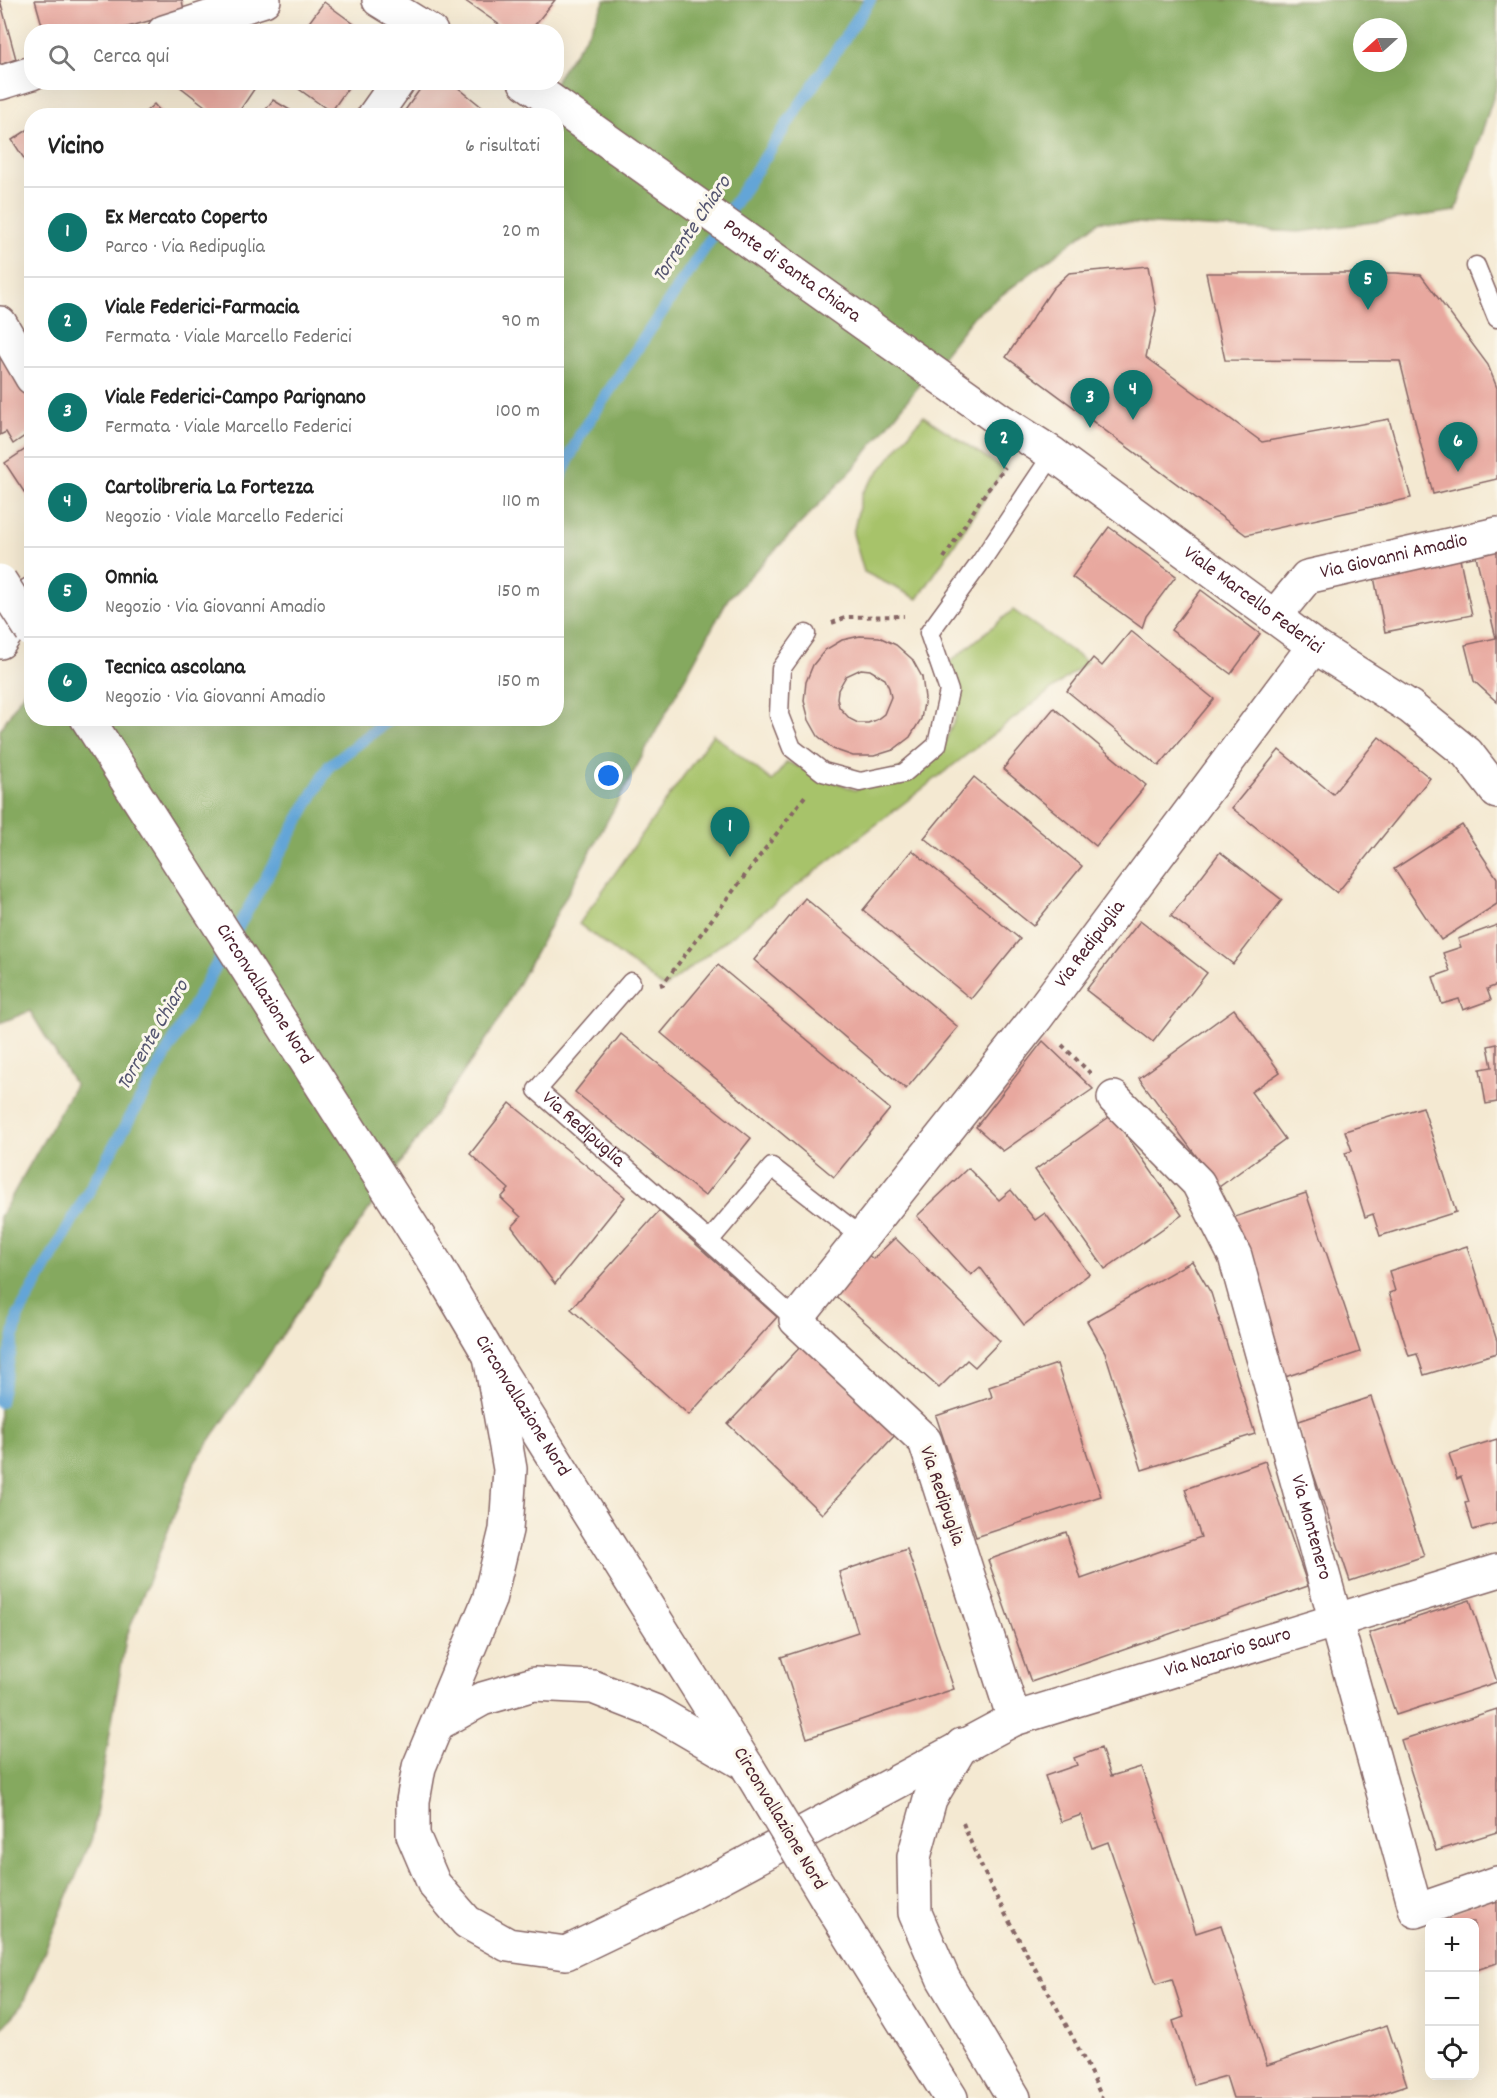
<!DOCTYPE html>
<html lang="it">
<meta charset="utf-8">
<style>
body{margin:0;font-family:Dekko,sans-serif;background:#f2f2f2;color:#222}
.controls{position:absolute;right:18px;bottom:18px;display:grid;overflow:hidden;border-radius:12px;box-shadow:0 6px 24px #0002}
.controls button{width:54px;height:54px;display:grid;place-items:center;padding:0;border:0;border-bottom:2px solid #e0e0e0;background:#fff;color:#222;font:30px sans-serif}
.compass{position:absolute;left:1353px;top:18px;width:54px;height:54px;border-radius:50%;background:#fff;box-shadow:0 6px 24px #0002;rotate:249deg}
.you{position:absolute;left:609px;top:776px;width:21px;height:21px;margin:-15px;border:4px solid #fff;border-radius:50%;background:#1a73e8;box-shadow:0 0 0 9px #1a73e833}
.badge{display:grid;place-items:center;width:39px;height:39px;border-radius:50%;background:#0f766e;color:#fff;font-size:20px;font-weight:700}
.pin{position:absolute;translate:-50% -50px;filter:drop-shadow(0 2px 3px #0008)}
.pin::after{content:'';position:absolute;top:32px;width:21px;height:18px;background:inherit;clip-path:polygon(0 0,100% 0,50% 100%)}
.list{margin:0;padding:0;list-style:none}
h2{display:flex;justify-content:space-between;align-items:center;height:78px;margin:0;padding:0 24px;font-size:26px}
h2 small{font-size:20px;font-weight:400;color:#767676}
.list li{display:grid;grid-template-columns:39px 1fr auto;gap:18px;align-items:center;box-sizing:border-box;height:90px;padding:0 24px;border-top:2px solid #e0e0e0}
.list b{display:block;font-size:22px;white-space:nowrap}
.list p{margin:0;font-size:20px;white-space:nowrap;color:#767676}
.list em{font-size:20px;font-style:normal;color:#767676}
.icon{flex:none;width:33px;height:33px;fill:none;stroke:currentColor;stroke-width:2;stroke-linecap:round;stroke-linejoin:round}
.map{position:relative;flex:none;width:1497px;height:2098px;overflow:hidden}
.search{position:absolute;background:#fff;box-shadow:0 6px 24px #0002;left:24px;top:24px;width:540px;height:66px;display:flex;align-items:center;gap:15px;box-sizing:border-box;padding:0 21px;border-radius:24px;color:#767676;font-size:22px}
.panel{position:absolute;background:#fff;box-shadow:0 6px 24px #0002;left:24px;top:108px;width:540px;height:618px;border-radius:24px}
.map>svg:first-child{display:block}
</style>
<div class="map">
<svg width="1497" height="2098" viewBox="0 0 1497 2098">
<rect width="100%" height="100%" fill="#fbf7ec"/>
<filter id="ink" filterUnits="userSpaceOnUse"><feTurbulence type="fractalNoise" baseFrequency=".0167" numOctaves="2"/><feDisplacementMap in="SourceGraphic" scale="12" xChannelSelector="R" yChannelSelector="G"/><feConvolveMatrix kernelMatrix="1 2 1 2 8 2 1 2 1" color-interpolation-filters="sRGB"/></filter>
<filter id="wash" filterUnits="userSpaceOnUse"><feTurbulence type="fractalNoise" baseFrequency=".008" numOctaves="4" result="noise"/><feDisplacementMap in="SourceGraphic" scale="24" xChannelSelector="R" yChannelSelector="G"/><feGaussianBlur stdDeviation="1.35" result="paint"/><feColorMatrix in="noise" values="0 0 0 0 0 0 0 0 0 0 0 0 0 0 0 0 0 1.4 0 .05"/><feComposite in="paint" operator="in"/></filter>
<g filter="url(#wash)">
<rect width="100%" height="100%" fill="#f4e9d2"/>
<g fill="#a7c36a" stroke="#78714a" stroke-width="1.5">
<path d="M923,416L1004,469L918,599L864,572L853,534L862,493Z"/>
<path d="M1013,610L1087,662L664,988L579,924L713,734L772,781L787,762L855,790L942,748L956,717L950,662Z"/>
</g>
<path fill="#85a95e" stroke="#686444" stroke-width="1.5" fill-rule="evenodd" d="M605,0H1497V86L1456,211L1299,232L1100,221L974,316L854,468L728,599L496,1025L195,1462L126,1638L92,1838L22,2005L0,2030V1217L75,1085L30,1011L0,1023V730L31,680L32,718H556V116L531,115L554,83L556,82L557,78L591,28ZM1362,27H1398V63H1362Z"/>
<g fill="none" stroke-linecap="round" stroke-linejoin="round">
<g stroke="#63a5d7" stroke-width="12">
<path d="M556,486L581,433L870,0"/>
<path d="M0,1402L18,1316L329,766L391,718"/>
</g>
</g>
<g id="blocks">
<g fill="#e8a89f" fill-rule="evenodd">
<path d="M0,0L16,59L0,65Z"/>
<path d="M35,0H182L184,11L110,32H44Z"/>
<path d="M464,0H555L529,32H510Z"/>
<path d="M324,2L365,32H302Z"/>
<path d="M236,18L257,32H227Z"/>
<path d="M174,82H259L236,116H218Z"/>
<path d="M289,82H352L331,112Z"/>
<path d="M425,82H451L493,116H401Z"/>
<path d="M273,100L300,116H261Z"/>
<path d="M154,104L164,116H141Z"/>
<path d="M32,127V171L12,140Z"/>
<path d="M1148,266L1156,310L1146,357L1262,442L1389,419L1411,498L1246,535L1006,357L1053,288L1069,273Z"/>
<path d="M1206,273H1396L1421,275L1488,365L1497,388V479L1433,494L1400,361L1225,360Z"/>
<path d="M3,356L32,400V431L13,444L6,432L0,435V358Z"/>
<path d="M32,445V504L5,463Z"/>
<path d="M1109,527L1176,576L1146,616L1142,628L1072,577Z"/>
<path d="M1497,543V702L1474,681L1465,645L1496,638L1474,548Z"/>
<path d="M1458,550L1472,615L1385,632L1372,567Z"/>
<path d="M1201,590L1260,634L1231,674L1171,630Z"/>
<path d="M1131,631L1214,699L1159,766L1067,691L1093,658L1102,666Z"/>
<path d="M860,636L879,637L896,645L912,659L922,677L925,698L921,719L910,737L893,750L874,756H853L833,749L818,736L809,720L804,701L806,682L813,665L825,650L842,640ZM861,669L870,670L885,679L889,688L891,697L884,714L876,720L868,723H858L850,719L839,707L837,698L838,690L846,676Z"/>
<path d="M1054,708L1146,785L1096,846L1003,769Z"/>
<path d="M1379,737L1430,778L1337,893L1232,808L1279,750L1333,794Z"/>
<path d="M974,777L1082,866L1033,926L924,838Z"/>
<path d="M1462,825L1497,878V904L1441,940L1394,869Z"/>
<path d="M912,850L1020,939L971,999L863,910Z"/>
<path d="M1220,852L1282,900L1233,964L1171,916Z"/>
<path d="M805,898L958,1027L906,1089L754,960Z"/>
<path d="M1140,921L1207,973L1153,1042L1086,990Z"/>
<path d="M1497,925V985L1487,989L1491,1000L1463,1010L1459,999L1442,1004L1433,977L1450,971L1443,953L1461,947L1458,939Z"/>
<path d="M718,965L890,1109L834,1177L661,1033Z"/>
<path d="M1234,1009L1280,1072L1251,1092L1285,1139L1219,1187L1139,1078Z"/>
<path d="M621,1034L751,1138L705,1196L575,1092Z"/>
<path d="M1043,1041L1093,1089L1003,1151L976,1127Z"/>
<path d="M1497,1044V1102L1486,1104L1480,1069L1492,1067L1488,1046Z"/>
<path d="M510,1103L625,1197L555,1284L512,1227L521,1217L501,1198L509,1189L470,1154Z"/>
<path d="M1423,1107L1456,1212L1380,1236L1373,1214L1365,1217L1345,1153L1352,1151L1345,1131Z"/>
<path d="M1112,1115L1182,1215L1105,1269L1035,1170Z"/>
<path d="M968,1168L999,1200L1011,1190L1035,1220L1045,1213L1089,1274L1024,1325L980,1267L971,1275L917,1216Z"/>
<path d="M1306,1193L1360,1352L1285,1377L1232,1218Z"/>
<path d="M659,1211L777,1317L689,1415L571,1309Z"/>
<path d="M895,1238L1000,1341L975,1367L967,1360L939,1388L830,1291L865,1252L873,1259Z"/>
<path d="M1467,1246L1497,1341V1353L1424,1375L1417,1354L1409,1356L1389,1293L1395,1291L1389,1271Z"/>
<path d="M1192,1261L1211,1293L1255,1434L1142,1470L1105,1352L1087,1321Z"/>
<path d="M803,1344L897,1433L822,1514L728,1424Z"/>
<path d="M1057,1364L1101,1496L976,1537L936,1416L992,1397L989,1387Z"/>
<path d="M1371,1397L1424,1556L1350,1581L1296,1422Z"/>
<path d="M1497,1439V1523L1473,1530L1465,1503L1469,1502L1461,1477L1457,1479L1449,1454Z"/>
<path d="M1265,1461L1308,1586L1031,1682L988,1560L1066,1532L1081,1579L1201,1537L1185,1489Z"/>
<path d="M907,1549L954,1689L807,1738L781,1657L858,1632L839,1572Z"/>
<path d="M1470,1600L1497,1682L1396,1715L1369,1633Z"/>
<path d="M1497,1709V1832L1436,1851L1401,1740Z"/>
<path d="M1101,1748L1111,1776L1141,1767L1196,1933L1221,1925L1267,2065L1387,2025L1407,2085L1368,2098H1233L1226,2076L1194,2085L1173,2021L1184,2017L1172,1979L1156,1984L1108,1842L1092,1848L1081,1815L1061,1822L1045,1776L1077,1765L1074,1758Z"/>
<path d="M1497,1894V1963L1474,1971V1922H1429Z"/>
</g>
</g>
</g>
<g filter="url(#ink)">
<use href="#blocks" fill-opacity="0" stroke="#866665" stroke-width="1.5"/>
<g fill="none" stroke-linecap="round" stroke-linejoin="round">
<g stroke="#866665" stroke-width="21">
<g id="lane">
<path d="M1476,266L1497,318"/>
<path d="M806,634L781,669L779,715L792,748L823,772L860,782L904,773L937,745L949,691L929,633L980,563L1053,454"/>
<path id="s1" d="M631,982L537,1090L709,1241"/>
<path d="M796,1320L709,1241L772,1167L862,1237"/>
</g>
</g>
<g stroke="#866665" stroke-width="36">
<g id="street">
<path d="M164,32L264,0"/>
<path d="M0,83L32,73"/>
<path d="M374,116L398,82"/>
<path d="M0,323L32,378"/>
<path id="s2" d="M1274,617L1307,577L1497,534"/>
<path d="M0,642L32,594"/>
<path id="s3" d="M1114,1098L1198,1183L1235,1256L1416,1911L1497,1883"/>
<path id="s4" d="M1014,1719L925,1441L796,1320L1036,1018L1314,646"/>
</g>
</g>
<g stroke="#866665" stroke-width="36">
<g id="secondary">
<path d="M379,0L431,32"/>
<path id="s5" d="M525,82L1000,420L1053,454L1314,646L1410,707L1467,753L1497,792"/>
<path id="s6" d="M87,718L437,1266L490,1356L747,1766"/>
<path id="s7" d="M490,1356L510,1469L506,1530L489,1600L419,1767L413,1801V1835L434,1884L467,1922L508,1945L566,1953L687,1895L1014,1719L1497,1571"/>
<path d="M439,1723L482,1699L534,1684L593,1687L654,1711L743,1763"/>
<path d="M962,1745L930,1799L914,1857L915,1913L943,1978L1014,2098"/>
<path d="M826,1897L951,2098"/>
</g>
</g>
<g stroke="#866665" stroke-width="4" stroke-dasharray="4.5 4.5" stroke-linecap="butt">
<path d="M944,558L981,499L1005,467"/>
<path d="M832,623L847,617L904,616"/>
<path d="M660,985L663,984L805,796"/>
<path d="M1062,1045L1091,1074"/>
<path d="M963,1823C1000,1919 1061,2004 1102,2098"/>
</g>
<use href="#lane" stroke="#fff" stroke-width="18"/>
<use href="#street" stroke="#fff" stroke-width="33"/>
<use href="#secondary" stroke="#fff" stroke-width="33"/>
<g stroke="#866665" stroke-width="36" stroke-linecap="butt">
<g id="secondary-bridge">
<path d="M0,581L32,631"/>
<path d="M747,1766L826,1897"/>
</g>
</g>
<use href="#secondary-bridge" stroke="#fff" stroke-width="33"/>
</g>
</g>
<g text-anchor="middle" dominant-baseline="central" stroke-width="6" stroke-linejoin="round" paint-order="stroke">
<g font-size="20" fill="#4a1f2b" stroke="#fbf7ec">
<text stroke="none"><textPath href="#s5" startOffset="327">Ponte di Santa Chiara</textPath></text>
<text stroke="none"><textPath href="#s2" startOffset="141">Via Giovanni Amadio</textPath></text>
<text stroke="none"><textPath href="#s5" startOffset="894">Viale Marcello Federici</textPath></text>
<text stroke="none"><textPath href="#s4" startOffset="946">Via Redipuglia</textPath></text>
<text stroke="none"><textPath href="#s6" startOffset="328">Circonvallazione Nord</textPath></text>
<text stroke="none"><textPath href="#s1" startOffset="204">Via Redipuglia</textPath></text>
<text stroke="none"><textPath href="#s6" startOffset="814">Circonvallazione Nord</textPath></text>
<text transform="translate(941 1496) rotate(71)">Via Redipuglia</text>
<text stroke="none"><textPath href="#s3" startOffset="483">Via Montenero</textPath></text>
<text stroke="none"><textPath href="#s7" startOffset="1436">Via Nazario Sauro</textPath></text>
<text transform="translate(779 1819) rotate(59)">Circonvallazione Nord</text>
</g>
<g font-size="21" font-style="italic" fill="#545570" stroke="#fbf7ec">
<text transform="translate(693 230) rotate(-56)">Torrente Chiaro</text>
<text transform="translate(154 1036) rotate(-60)">Torrente Chiaro</text>
</g>
</g>
</svg>
<div class="controls">
<button>+</button>
<button>−</button>
<button><svg class="icon" aria-label="locate" viewBox="0 0 24 24"><circle cx="12" cy="12" r="6"/><path d="M12 2v4M12 18v4M2 12h4M18 12h4"/></svg></button>
</div>
<svg class="compass" viewBox="-18 -18 36 36"><path d="M0-13l5 13h-10z" fill="#e53935"/><path d="M0 13l5-13h-10z" fill="#767676"/></svg>
<div class="you"></div>
<div class="pin badge" style="left:730px;top:857px">1</div>
<div class="pin badge" style="left:1004px;top:469px">2</div>
<div class="pin badge" style="left:1090px;top:428px">3</div>
<div class="pin badge" style="left:1133px;top:420px">4</div>
<div class="pin badge" style="left:1368px;top:310px">5</div>
<div class="pin badge" style="left:1458px;top:472px">6</div>
<div class="search"><svg class="icon" aria-label="search" viewBox="0 0 24 24"><circle cx="10" cy="10" r="6"/><path d="M15 15l6 6"/></svg>Cerca qui</div>
<section class="panel">
<h2>Vicino<small>6 risultati</small></h2>
<ul class="list">
<li><span class="badge">1</span><div><b>Ex Mercato Coperto</b><p>Parco · Via Redipuglia</p></div><em>20 m</em></li>
<li><span class="badge">2</span><div><b>Viale Federici-Farmacia</b><p>Fermata · Viale Marcello Federici</p></div><em>90 m</em></li>
<li><span class="badge">3</span><div><b>Viale Federici-Campo Parignano</b><p>Fermata · Viale Marcello Federici</p></div><em>100 m</em></li>
<li><span class="badge">4</span><div><b>Cartolibreria La Fortezza</b><p>Negozio · Viale Marcello Federici</p></div><em>110 m</em></li>
<li><span class="badge">5</span><div><b>Omnia</b><p>Negozio · Via Giovanni Amadio</p></div><em>150 m</em></li>
<li><span class="badge">6</span><div><b>Tecnica ascolana</b><p>Negozio · Via Giovanni Amadio</p></div><em>150 m</em></li>
</ul>
</section>
</div>
